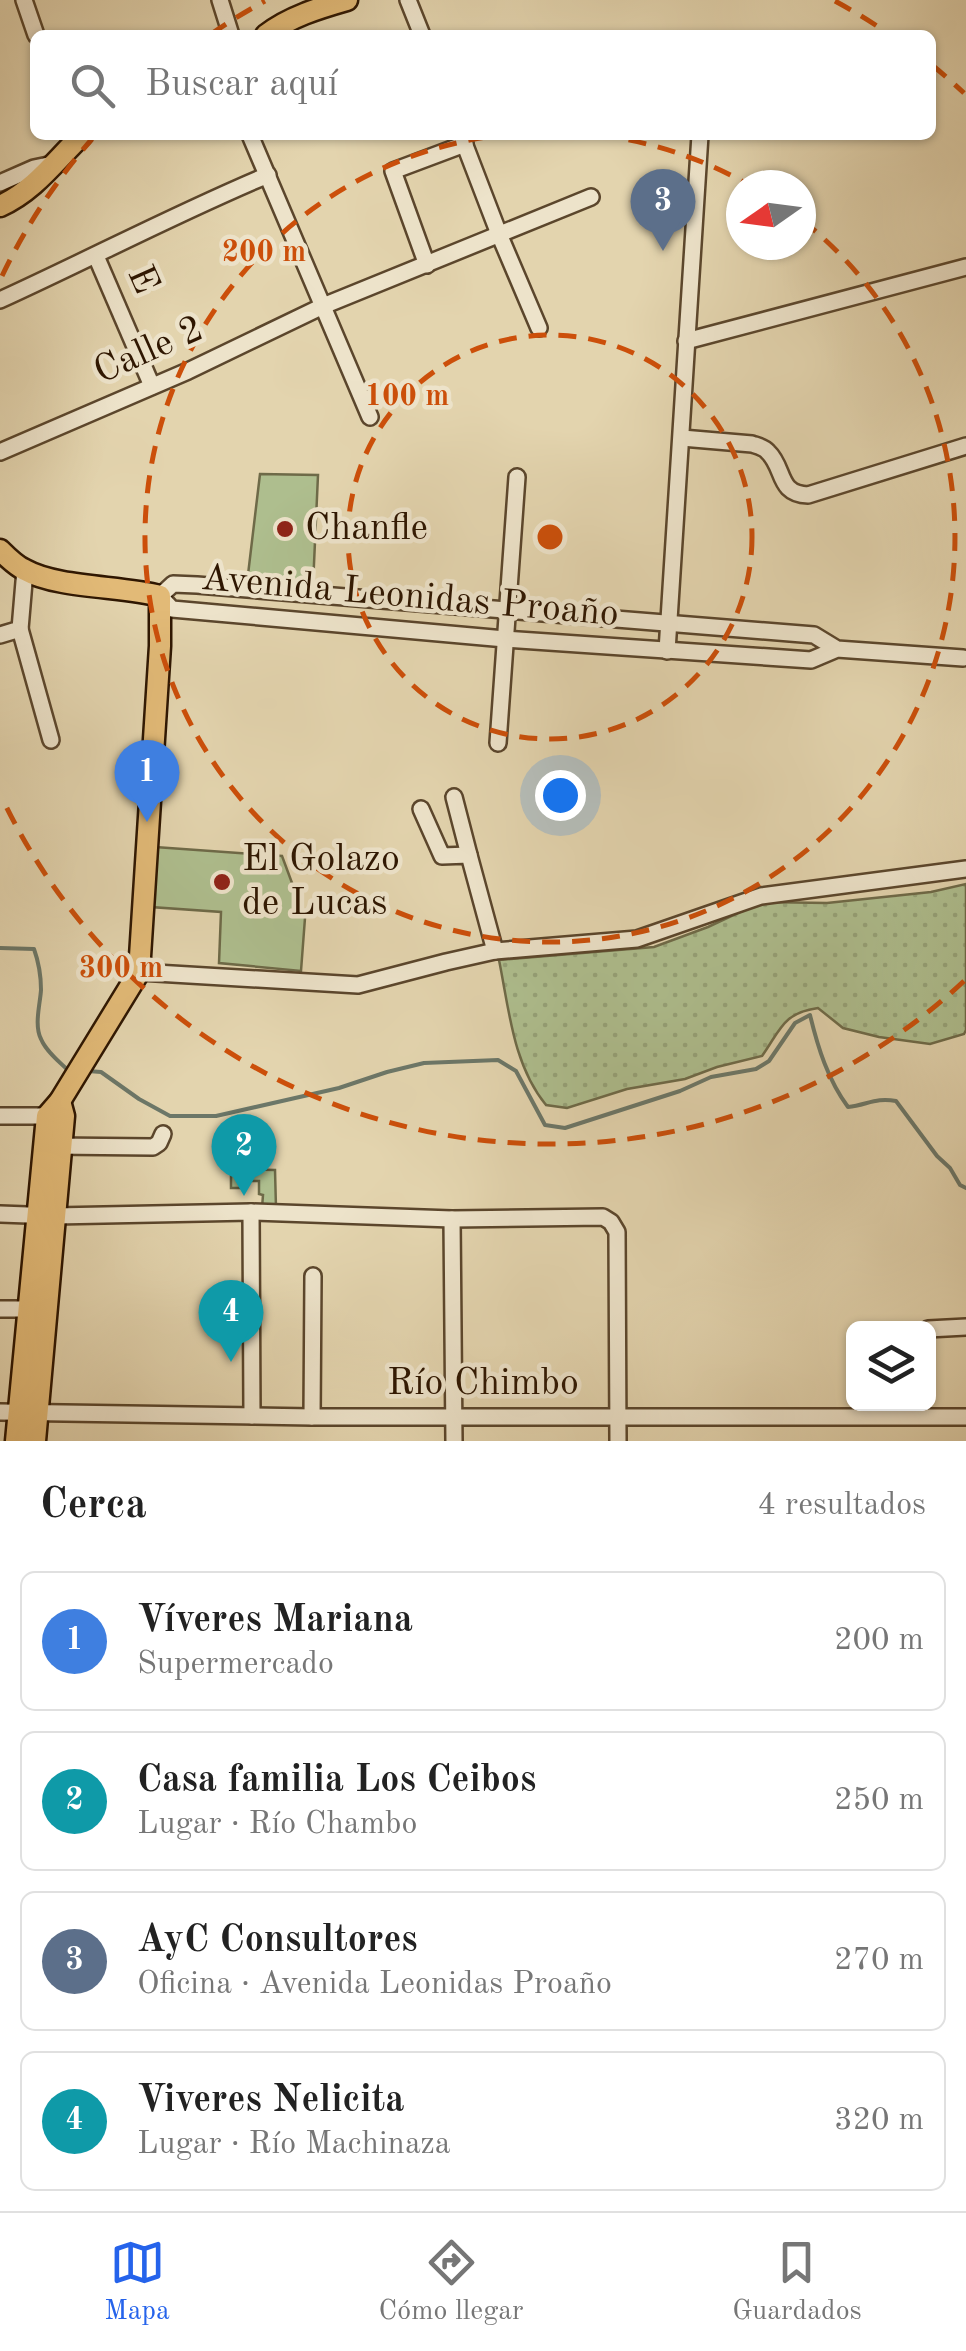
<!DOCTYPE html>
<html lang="es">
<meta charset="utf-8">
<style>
body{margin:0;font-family:"Old Standard TT",serif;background:#f2f2f2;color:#222}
.controls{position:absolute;right:30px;bottom:30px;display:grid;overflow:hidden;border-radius:15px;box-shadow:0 2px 8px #0004}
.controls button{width:90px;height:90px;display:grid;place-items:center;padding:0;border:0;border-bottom:2px solid #e0e0e0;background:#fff;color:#222;font:50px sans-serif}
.compass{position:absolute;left:726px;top:170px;width:90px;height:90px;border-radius:50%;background:#fff;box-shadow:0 2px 8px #0004;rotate:256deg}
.you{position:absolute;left:560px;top:795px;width:35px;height:35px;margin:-25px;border:8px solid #fff;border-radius:50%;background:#1a73e8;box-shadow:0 0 0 15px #1a73e833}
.badge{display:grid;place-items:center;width:65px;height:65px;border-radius:50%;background:#2563eb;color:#fff;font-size:32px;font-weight:700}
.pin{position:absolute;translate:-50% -82px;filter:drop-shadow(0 2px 5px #0008)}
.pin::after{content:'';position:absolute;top:52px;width:35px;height:30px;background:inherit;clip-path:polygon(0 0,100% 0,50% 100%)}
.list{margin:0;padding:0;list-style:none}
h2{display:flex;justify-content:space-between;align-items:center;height:130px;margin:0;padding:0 40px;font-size:42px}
h2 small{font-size:32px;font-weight:400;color:#767676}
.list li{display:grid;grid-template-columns:65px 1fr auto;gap:30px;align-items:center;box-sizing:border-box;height:140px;margin:0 20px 20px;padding:0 20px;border:2px solid #e0e0e0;border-radius:15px}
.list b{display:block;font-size:38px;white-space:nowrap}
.list p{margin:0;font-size:32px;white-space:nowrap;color:#767676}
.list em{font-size:32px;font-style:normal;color:#767676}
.icon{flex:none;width:55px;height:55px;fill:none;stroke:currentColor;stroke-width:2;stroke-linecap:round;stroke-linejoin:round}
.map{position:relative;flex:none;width:966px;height:1441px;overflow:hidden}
.search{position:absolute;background:#fff;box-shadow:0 2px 8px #0004;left:30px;right:30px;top:30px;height:110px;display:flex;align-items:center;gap:25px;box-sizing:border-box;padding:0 35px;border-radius:15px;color:#767676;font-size:38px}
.sheet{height:770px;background:#fff}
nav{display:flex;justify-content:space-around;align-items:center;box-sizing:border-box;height:140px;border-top:2px solid #e0e0e0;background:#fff;font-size:28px;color:#767676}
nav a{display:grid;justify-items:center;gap:5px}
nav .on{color:#2563eb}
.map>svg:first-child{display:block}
</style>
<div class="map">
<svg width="966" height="1441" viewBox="0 0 966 1441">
<defs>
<pattern id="park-dots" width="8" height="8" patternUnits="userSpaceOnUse" patternTransform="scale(2.5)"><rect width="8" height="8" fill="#aebe8e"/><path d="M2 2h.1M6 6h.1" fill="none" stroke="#96a379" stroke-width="1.8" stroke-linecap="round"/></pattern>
</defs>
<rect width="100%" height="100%" fill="#e3d4ae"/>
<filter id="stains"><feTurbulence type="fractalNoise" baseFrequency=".002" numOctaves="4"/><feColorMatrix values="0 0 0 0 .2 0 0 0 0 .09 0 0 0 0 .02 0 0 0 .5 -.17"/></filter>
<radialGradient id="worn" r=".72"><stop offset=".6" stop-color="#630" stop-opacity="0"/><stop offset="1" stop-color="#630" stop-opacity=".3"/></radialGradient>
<g fill="#aebe8e" stroke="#6e6a48" stroke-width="2.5">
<path d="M260,474L318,475L313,586L247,583Z"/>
<path d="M155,847L282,856L305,918L301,971L219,963L221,912L151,907Z"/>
<path d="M231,1169L275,1170L276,1208H262L263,1195L259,1194V1181H245L244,1188H231Z"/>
</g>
<path fill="url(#park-dots)" stroke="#6e6a48" stroke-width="2.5" d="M966,884V1030L964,1034L930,1044L879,1037L843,1028L818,1008C783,1013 781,1029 762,1056L717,1067L685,1079L627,1089L567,1108L546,1105C513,1065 509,1009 499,960L654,947L708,927L761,902L827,903L931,892Z"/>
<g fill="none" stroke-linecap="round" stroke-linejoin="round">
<g stroke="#6c7768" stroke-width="4">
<path d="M0,948L34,949C39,963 41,975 41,990C40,1005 34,1025 41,1039C46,1051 59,1062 68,1070"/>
<path d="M88,1071L101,1072L139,1099L170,1116H216L339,1088L387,1072L424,1063L498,1060L516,1071L545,1125L565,1128L680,1091L711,1077L756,1069L769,1061L795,1023L810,1015C818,1048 828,1080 848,1107C867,1105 876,1097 896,1101L937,1156L950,1168L960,1185L966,1188"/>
</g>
<g stroke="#5b462c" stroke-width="20">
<g id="minor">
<path d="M24,0L36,35"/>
<path d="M220,0L231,35"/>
<path d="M408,0L422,35"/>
<path d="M250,135L370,417"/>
<path d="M461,135L499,234L539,328"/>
<path d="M0,183L34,168L53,164"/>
<path d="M96,256L152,386"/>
<path d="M427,265L393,171L465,144"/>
<path d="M0,300C90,259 177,213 268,175"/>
<path d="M686,341L966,267"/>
<path d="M682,438L752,444C758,446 764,447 768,452C785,468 777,494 808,495L966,446"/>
<path d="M0,452L188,371L323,306L591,197"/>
<path d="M20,629L51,740"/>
<path d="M0,635L20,629L25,570"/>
<path d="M837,649L811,660L505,639L172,609L160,596L173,584L197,585L814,635L837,649L963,658"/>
<path d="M667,651L700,135"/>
<path d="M498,743L517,477"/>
<path d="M454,797L469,855"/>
<path d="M421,809L442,856L469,855L495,951"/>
<path d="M139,972L358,985L446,962L495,951L637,939L761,896L966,869"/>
<path d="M0,1116H56"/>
<path d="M53,1146L153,1147L159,1143L163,1134"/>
<path d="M251,1212L252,1416"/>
<path d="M0,1214L55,1216L251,1212L452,1219L603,1217L611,1222L617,1232L618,1441"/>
<path d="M452,1219L454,1441"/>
<path d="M0,1309H38"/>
<path d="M928,1329L966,1327"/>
<path d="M0,1412L312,1417H966"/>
<path d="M312,1417L313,1276"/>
</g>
</g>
<g stroke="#2e1601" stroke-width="25">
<g id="major">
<path d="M266,35C289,17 319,8 347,0"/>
<path d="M0,206C34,191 56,160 82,135"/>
<path d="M0,550C7,557 16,566 25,570C57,588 122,586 160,596V646L139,972L60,1101L47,1116L16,1441"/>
<path d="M35,1441L64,1116L60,1101"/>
</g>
</g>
<use href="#minor" stroke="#ede3ca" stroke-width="15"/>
<use href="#major" stroke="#e2ba77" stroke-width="20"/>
</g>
<g fill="none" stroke="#cc4f0a" stroke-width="5" stroke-dasharray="18 12">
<circle cx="550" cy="537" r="202"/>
<path d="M599 135A405 405 0 0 1 749 185M802 220A405 405 0 1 1 501 135"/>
<path d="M964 981A607 607 0 0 1 2 798M2 276A607 607 0 0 1 92 139M211 34A607 607 0 0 1 265 1M835 1A607 607 0 0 1 889 34M932 65A607 607 0 0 1 964 93"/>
</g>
<g fill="#8f2418" stroke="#ede3ca" stroke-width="4">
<circle cx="285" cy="529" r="10"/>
<circle cx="222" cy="882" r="10"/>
</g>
<g text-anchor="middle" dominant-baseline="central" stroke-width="9" stroke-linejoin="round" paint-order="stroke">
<g font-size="38" fill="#2e1601" stroke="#ede3ca">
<text transform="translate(142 280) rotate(66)">E</text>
<text transform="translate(149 351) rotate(-24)">Calle 2</text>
<text transform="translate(410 597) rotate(5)">Avenida Leonidas Proaño</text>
<text x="483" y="1384">Río Chimbo</text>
</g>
<g font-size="38" fill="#2e1601" stroke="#ede3ca" text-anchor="start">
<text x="305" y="529">Chanfle</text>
<text x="242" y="860">El Golazo<tspan x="242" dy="44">de Lucas</tspan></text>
</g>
</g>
<circle cx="550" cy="537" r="15" fill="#cc4f0a" stroke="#ede3ca" stroke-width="5"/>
<g font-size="30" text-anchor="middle" font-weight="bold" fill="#cc4f0a" stroke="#ede3ca" stroke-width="9" stroke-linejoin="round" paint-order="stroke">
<text x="264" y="261">200 m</text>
<text x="407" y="405">100 m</text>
<text x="121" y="977">300 m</text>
</g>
<rect width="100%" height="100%" filter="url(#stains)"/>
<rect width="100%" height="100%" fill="url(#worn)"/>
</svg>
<div class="controls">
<button><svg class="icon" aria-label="layers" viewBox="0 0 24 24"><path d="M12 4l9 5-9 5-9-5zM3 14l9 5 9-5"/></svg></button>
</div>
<svg class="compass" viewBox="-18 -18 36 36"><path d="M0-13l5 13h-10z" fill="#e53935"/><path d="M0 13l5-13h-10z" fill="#767676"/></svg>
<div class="you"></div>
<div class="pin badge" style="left:147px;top:822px;background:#3f7fe0">1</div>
<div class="pin badge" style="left:244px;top:1196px;background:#0f9aa8">2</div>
<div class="pin badge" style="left:663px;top:251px;background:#5c6f8a">3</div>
<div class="pin badge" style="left:231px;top:1362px;background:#0f9aa8">4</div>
<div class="search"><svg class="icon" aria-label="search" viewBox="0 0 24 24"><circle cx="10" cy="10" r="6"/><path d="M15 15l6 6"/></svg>Buscar aquí</div>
</div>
<section class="sheet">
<h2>Cerca<small>4 resultados</small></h2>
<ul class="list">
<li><span class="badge" style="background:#3f7fe0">1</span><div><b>Víveres Mariana</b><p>Supermercado</p></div><em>200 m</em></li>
<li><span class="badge" style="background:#0f9aa8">2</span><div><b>Casa familia Los Ceibos</b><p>Lugar · Río Chambo</p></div><em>250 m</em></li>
<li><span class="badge" style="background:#5c6f8a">3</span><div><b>AyC Consultores</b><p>Oficina · Avenida Leonidas Proaño</p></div><em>270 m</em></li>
<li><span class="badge" style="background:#0f9aa8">4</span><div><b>Viveres Nelicita</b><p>Lugar · Río Machinaza</p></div><em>320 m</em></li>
</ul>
</section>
<nav>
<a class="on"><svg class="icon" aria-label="map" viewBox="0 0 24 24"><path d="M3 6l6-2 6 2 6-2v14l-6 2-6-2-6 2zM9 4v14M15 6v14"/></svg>Mapa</a>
<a><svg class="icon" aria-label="directions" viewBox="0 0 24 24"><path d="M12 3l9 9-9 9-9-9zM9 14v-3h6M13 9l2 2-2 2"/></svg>Cómo llegar</a>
<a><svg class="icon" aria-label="saved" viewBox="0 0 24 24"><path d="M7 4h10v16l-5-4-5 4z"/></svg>Guardados</a>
</nav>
